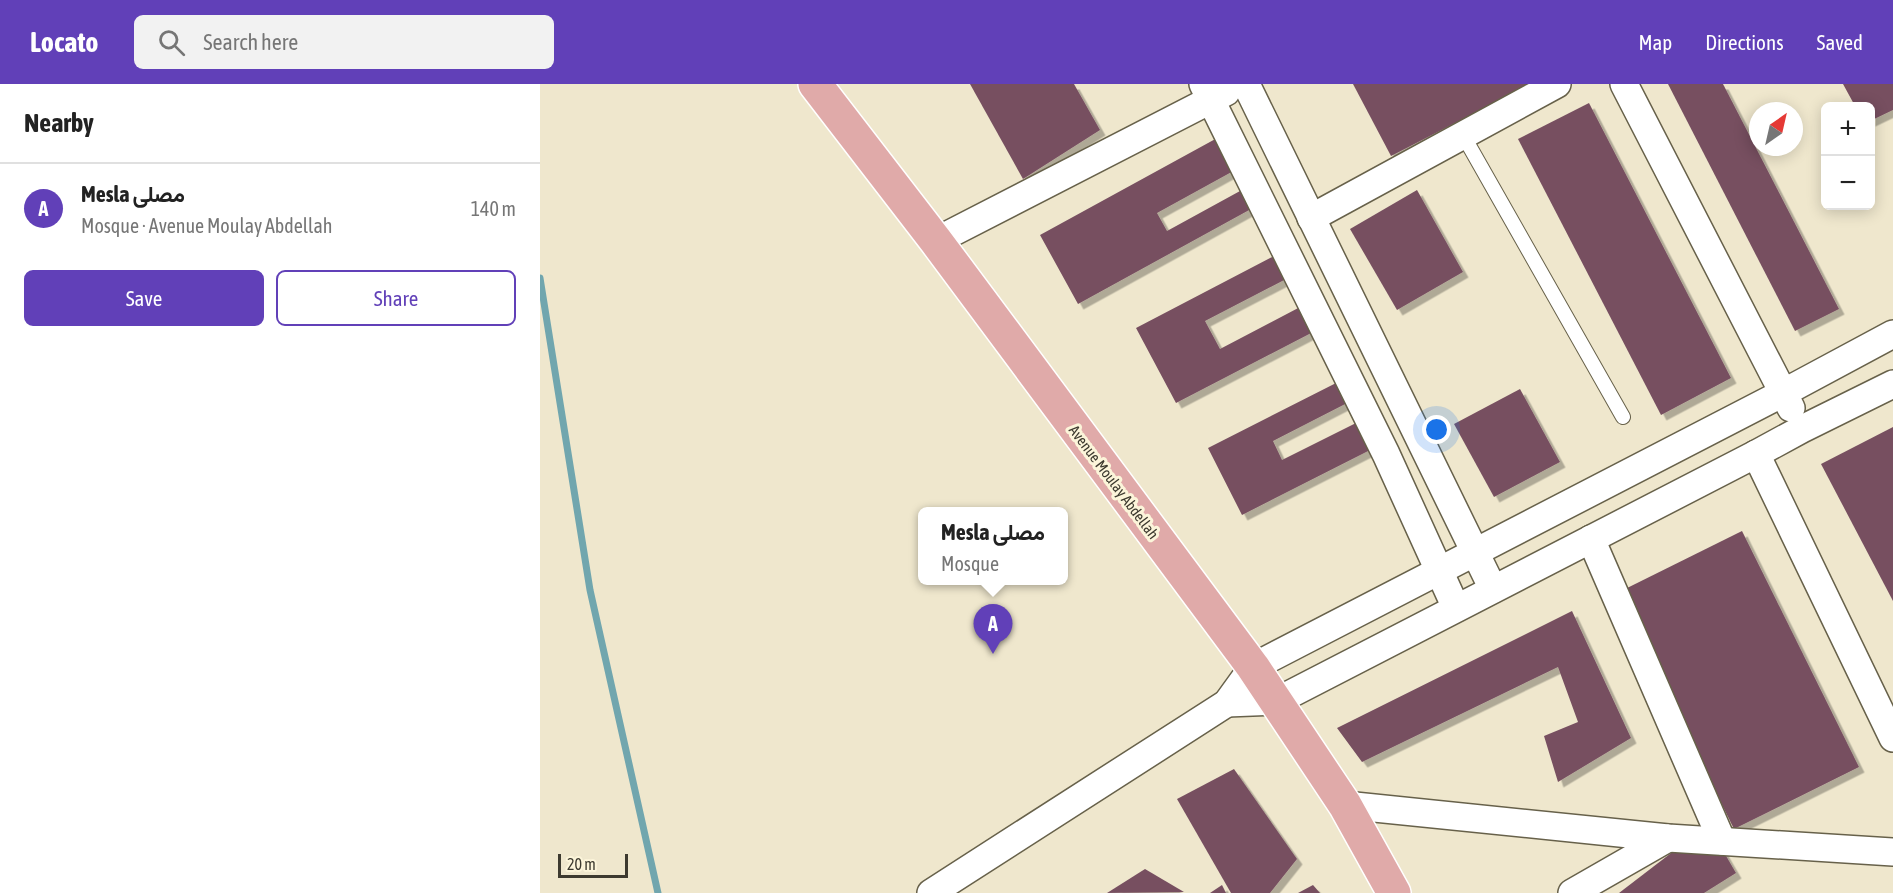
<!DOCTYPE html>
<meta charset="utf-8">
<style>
body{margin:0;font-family:"Asap Condensed",Vazirmatn,sans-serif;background:#f2f2f2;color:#222}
.controls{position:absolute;right:18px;top:18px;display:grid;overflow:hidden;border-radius:9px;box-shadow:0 3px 15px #0003}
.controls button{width:54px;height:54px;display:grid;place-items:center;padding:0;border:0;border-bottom:2px solid #e0e0e0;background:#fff;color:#222;font:30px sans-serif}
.compass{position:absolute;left:1209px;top:18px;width:54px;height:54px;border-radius:50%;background:#fff;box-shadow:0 3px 15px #0003;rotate:34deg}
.scale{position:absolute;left:18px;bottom:15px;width:70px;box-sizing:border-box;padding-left:6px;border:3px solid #3d3a2f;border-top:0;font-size:16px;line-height:21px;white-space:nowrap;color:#3d3a2f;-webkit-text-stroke:4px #fcf5da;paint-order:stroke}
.you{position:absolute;left:897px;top:346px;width:21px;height:21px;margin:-15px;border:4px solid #fff;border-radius:50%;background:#1a73e8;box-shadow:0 0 0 9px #1a73e833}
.badge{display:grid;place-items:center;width:39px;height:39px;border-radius:50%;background:#6140b8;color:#fff;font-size:20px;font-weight:700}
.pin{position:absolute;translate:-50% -50px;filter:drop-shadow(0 2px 3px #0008)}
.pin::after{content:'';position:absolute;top:32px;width:21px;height:18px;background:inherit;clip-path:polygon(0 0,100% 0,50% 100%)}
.popup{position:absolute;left:378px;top:423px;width:150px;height:78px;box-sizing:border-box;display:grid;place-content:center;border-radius:9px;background:#fff;filter:drop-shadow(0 2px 4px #0005);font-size:20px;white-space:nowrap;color:#767676}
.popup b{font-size:22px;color:#222}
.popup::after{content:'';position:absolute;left:50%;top:100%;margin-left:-12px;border:12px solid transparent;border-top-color:#fff}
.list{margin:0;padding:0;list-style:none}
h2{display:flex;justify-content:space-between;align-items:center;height:78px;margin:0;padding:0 24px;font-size:26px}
h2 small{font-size:20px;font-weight:400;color:#767676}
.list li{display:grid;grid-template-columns:39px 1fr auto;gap:18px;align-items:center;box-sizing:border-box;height:90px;padding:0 24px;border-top:2px solid #e0e0e0}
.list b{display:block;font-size:22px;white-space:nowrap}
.list p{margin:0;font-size:20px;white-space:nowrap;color:#767676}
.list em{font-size:20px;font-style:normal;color:#767676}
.actions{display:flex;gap:12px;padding:18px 24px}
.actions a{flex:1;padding:14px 0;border:2px solid #6140b8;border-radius:9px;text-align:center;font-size:21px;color:#6140b8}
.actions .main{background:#6140b8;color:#fff}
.icon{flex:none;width:33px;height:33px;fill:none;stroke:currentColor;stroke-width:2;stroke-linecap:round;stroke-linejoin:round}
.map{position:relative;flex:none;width:1353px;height:809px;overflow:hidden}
header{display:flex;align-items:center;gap:36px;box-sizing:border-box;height:84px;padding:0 30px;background:#6140b8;color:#fff}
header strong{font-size:28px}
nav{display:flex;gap:33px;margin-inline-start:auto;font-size:21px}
.search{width:420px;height:54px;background:#f2f2f2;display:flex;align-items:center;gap:15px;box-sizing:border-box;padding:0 21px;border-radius:9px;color:#767676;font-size:22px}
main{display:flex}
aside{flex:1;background:#fff}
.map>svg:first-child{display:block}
</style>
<header>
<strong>Locato</strong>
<div class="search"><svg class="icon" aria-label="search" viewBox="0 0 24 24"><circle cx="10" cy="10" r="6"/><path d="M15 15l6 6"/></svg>Search here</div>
<nav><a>Map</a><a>Directions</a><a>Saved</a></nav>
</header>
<main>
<aside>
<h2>Nearby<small></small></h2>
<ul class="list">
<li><span class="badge">A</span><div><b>Mesla مصلى</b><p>Mosque · Avenue Moulay Abdellah</p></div><em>140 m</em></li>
</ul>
<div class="actions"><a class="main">Save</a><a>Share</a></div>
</aside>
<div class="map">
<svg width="1353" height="809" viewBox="0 0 1353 809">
<defs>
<filter id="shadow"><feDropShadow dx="5.5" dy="5.5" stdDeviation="0" flood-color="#0004"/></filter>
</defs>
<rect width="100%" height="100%" fill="#efe7cd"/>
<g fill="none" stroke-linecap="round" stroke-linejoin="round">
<path stroke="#71a6ae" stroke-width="7" d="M0,194L50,506L118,809"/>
</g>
<g fill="#775061" filter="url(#shadow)">
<path d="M430,0H534L560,46L483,95Z"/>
<path d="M813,0H991L851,72Z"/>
<path d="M1128,0H1183L1299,225L1255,247Z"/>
<path d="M1303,0H1353V26L1330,37V22H1315Z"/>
<path d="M1049,19L1191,294L1121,331L978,55Z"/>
<path d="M679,53L697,85L617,129L627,147L700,107L711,125L538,220L500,151Z"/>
<path d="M877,106L923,188L857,226L810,145Z"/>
<path d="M736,171L748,194L665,237L680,265L762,222L775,247L636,319L596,244Z"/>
<path d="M802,296L813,316L733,357L742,376L824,335L838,362L702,431L668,364Z"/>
<path d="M980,305L1020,378L954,413L914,340Z"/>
<path d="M1353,343V517L1281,380Z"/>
<path d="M1202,447L1319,683L1194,745L1077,509Z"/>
<path d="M1032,527L1091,654L1018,698L1004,652L1038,638L1018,583L822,678L797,644Z"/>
<path d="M694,685L757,775L730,809H691L637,715Z"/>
<path d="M1178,758L1196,789L1164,809H1079L1139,763Z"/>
<path d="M605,785L644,808L567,809Z"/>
<path d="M682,801L686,809H670Z"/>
<path d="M773,801L780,809H758Z"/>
</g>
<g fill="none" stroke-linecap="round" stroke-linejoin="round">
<g stroke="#67614a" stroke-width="16">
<path id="lane" d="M923,51L1083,333"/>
</g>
<g stroke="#67614a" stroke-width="30">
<g id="street">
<path d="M663,0L846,370L916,524"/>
<path d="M706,0L953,505"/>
<path d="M1084,0L1251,324"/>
<path d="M771,134L1017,0"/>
<path d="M396,157L686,8"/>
<path d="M1216,370L1353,654"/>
<path d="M1051,455L1182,757"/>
<path d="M687,619L737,617L1216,370L1262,345L1353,300"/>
<path d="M805,721L1128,754L1353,768"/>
<path d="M391,809L687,619L713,583L1243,309L1353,250"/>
<path d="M1032,809L1128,754"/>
</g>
</g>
<g stroke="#fff" stroke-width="36">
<path id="primary" d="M275,0L396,157L713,583L805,721L854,809"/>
</g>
<use href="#lane" stroke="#fff" stroke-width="14"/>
<use href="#street" stroke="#fff" stroke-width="27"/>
<use href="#primary" stroke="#e0aaa9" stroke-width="33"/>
</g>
<g text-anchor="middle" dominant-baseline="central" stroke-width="6" stroke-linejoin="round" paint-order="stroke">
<g font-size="15" fill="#3d3a2f" stroke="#fcf5da">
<text transform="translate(574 398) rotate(53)">Avenue Moulay Abdellah</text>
</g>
</g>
</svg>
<div class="controls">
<button>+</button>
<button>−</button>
</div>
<svg class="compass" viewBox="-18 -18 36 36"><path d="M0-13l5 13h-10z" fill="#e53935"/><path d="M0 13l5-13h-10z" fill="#767676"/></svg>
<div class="scale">20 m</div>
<div class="you"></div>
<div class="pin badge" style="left:453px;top:570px">A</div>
<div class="popup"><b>Mesla مصلى</b>Mosque</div>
</div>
</main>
